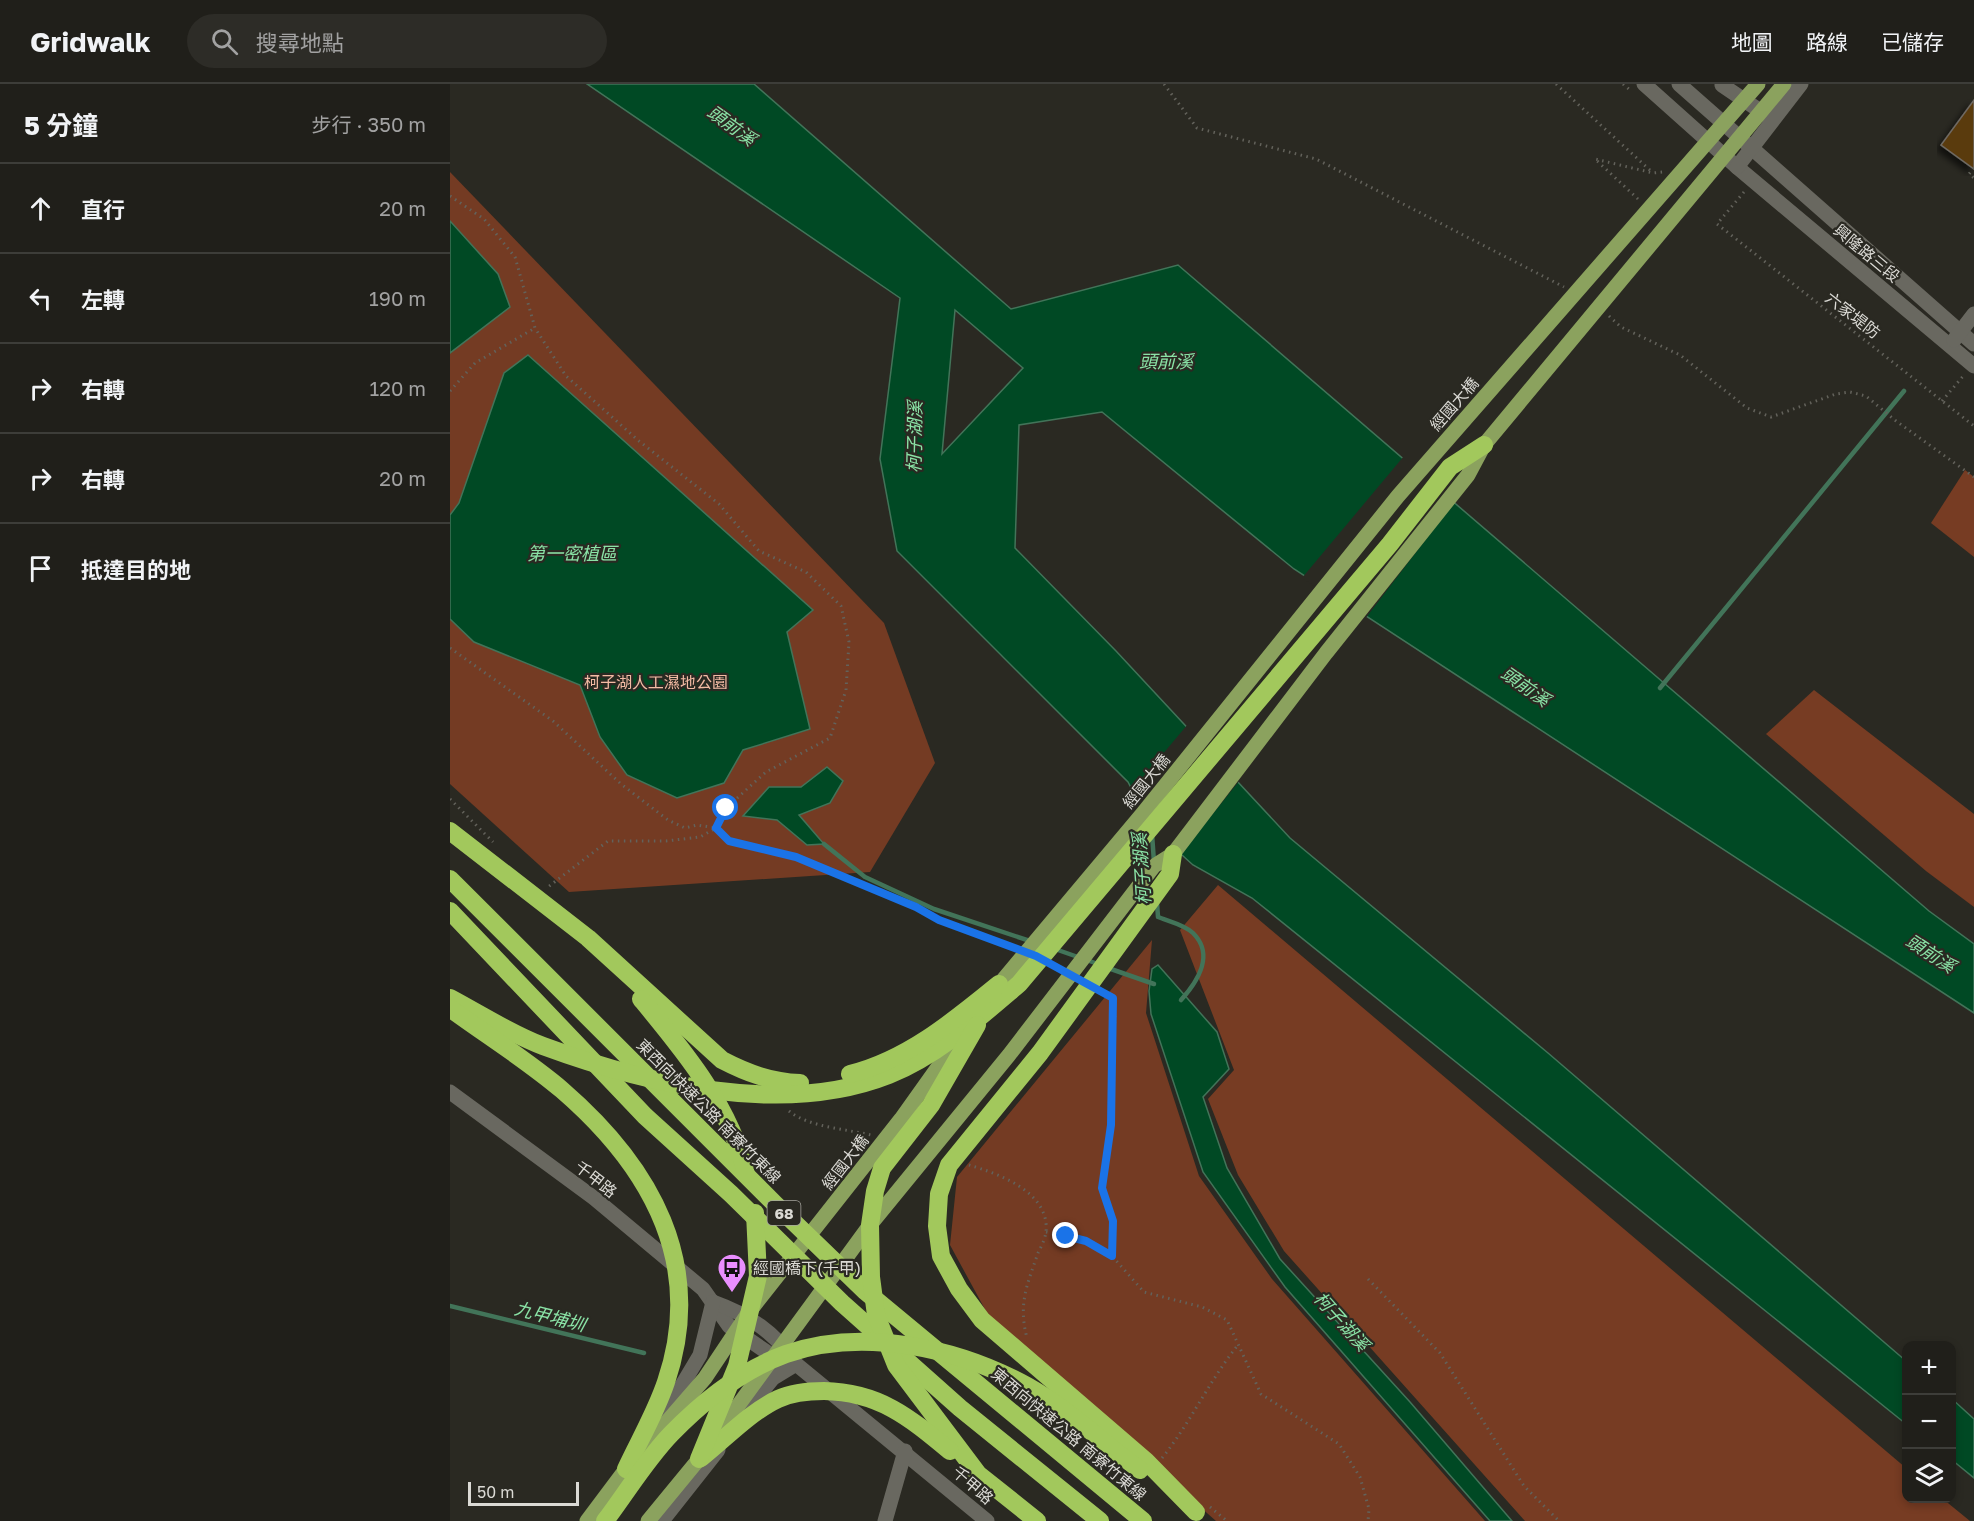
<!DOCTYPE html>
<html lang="zh-TW">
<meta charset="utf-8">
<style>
body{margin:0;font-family:"Golos Text","Noto Sans TC",sans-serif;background:#2d2c27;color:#f1f3f6}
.controls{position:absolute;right:18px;bottom:18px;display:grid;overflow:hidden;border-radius:12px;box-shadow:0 3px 9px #0003}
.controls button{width:54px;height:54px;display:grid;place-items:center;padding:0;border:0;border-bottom:2px solid #3d3d39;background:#201f1a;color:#f1f3f6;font:30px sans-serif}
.scale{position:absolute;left:18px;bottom:15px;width:111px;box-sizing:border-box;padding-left:6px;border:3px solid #dbdad5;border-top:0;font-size:16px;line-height:21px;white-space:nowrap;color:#dbdad5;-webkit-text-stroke:4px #2a2922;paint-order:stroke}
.stop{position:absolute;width:18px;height:18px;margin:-14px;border:4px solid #1a73e8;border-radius:50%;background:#fff}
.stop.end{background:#1a73e8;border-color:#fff;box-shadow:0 2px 6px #0008}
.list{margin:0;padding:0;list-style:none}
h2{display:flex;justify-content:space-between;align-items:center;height:78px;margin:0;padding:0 24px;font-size:26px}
h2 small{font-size:20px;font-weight:400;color:#a2a2a2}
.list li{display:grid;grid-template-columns:39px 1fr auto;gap:18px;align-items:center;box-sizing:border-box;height:90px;padding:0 24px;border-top:2px solid #3d3d39}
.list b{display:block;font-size:22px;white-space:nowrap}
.list em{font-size:20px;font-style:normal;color:#a2a2a2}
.icon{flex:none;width:33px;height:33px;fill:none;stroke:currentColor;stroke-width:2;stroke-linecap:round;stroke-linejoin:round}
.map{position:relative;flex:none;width:1524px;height:1437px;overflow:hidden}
header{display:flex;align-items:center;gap:36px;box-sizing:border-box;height:84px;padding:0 30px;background:#201f1a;border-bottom:2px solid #3d3d39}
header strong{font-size:28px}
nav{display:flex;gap:33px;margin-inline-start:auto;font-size:21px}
.search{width:420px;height:54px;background:#2d2c27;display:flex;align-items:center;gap:15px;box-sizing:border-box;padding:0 21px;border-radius:33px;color:#a2a2a2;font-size:22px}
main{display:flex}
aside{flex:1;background:#201f1a}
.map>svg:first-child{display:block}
</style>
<header>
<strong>Gridwalk</strong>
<div class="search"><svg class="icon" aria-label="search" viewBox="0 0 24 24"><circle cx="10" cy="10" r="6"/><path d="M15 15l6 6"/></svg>搜尋地點</div>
<nav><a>地圖</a><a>路線</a><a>已儲存</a></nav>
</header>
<main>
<aside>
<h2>5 分鐘<small>步行 · 350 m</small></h2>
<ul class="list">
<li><svg class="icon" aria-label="ahead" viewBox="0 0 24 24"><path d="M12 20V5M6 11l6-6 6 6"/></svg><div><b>直行</b></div><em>20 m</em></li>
<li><svg class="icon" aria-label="left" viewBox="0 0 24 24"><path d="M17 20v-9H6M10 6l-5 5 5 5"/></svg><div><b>左轉</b></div><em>190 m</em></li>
<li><svg class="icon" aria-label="right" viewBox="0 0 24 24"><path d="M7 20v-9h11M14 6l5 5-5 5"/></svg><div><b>右轉</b></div><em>120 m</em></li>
<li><svg class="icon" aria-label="right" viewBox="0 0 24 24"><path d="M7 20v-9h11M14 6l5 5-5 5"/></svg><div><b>右轉</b></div><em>20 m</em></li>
<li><svg class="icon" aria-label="arrive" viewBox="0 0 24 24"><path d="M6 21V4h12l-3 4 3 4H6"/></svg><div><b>抵達目的地</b></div></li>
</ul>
</aside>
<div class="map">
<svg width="1524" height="1437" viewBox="0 0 1524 1437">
<defs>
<filter id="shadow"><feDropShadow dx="-4.5" dy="4.5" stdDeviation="3" flood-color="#0009"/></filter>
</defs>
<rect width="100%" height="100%" fill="#2a2922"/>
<g fill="#743b23">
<path d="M0,88L434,539L485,679L420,788L119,808L0,700Z"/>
<path d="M702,856L696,929L749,1092L822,1195L1035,1437H766L543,1240L500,1161L507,1093Z"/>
</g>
<g fill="#773c23">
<path d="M1515,386L1524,393V473L1481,439Z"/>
<path d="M1364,606L1524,730V823L1476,787L1316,650Z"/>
<path d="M768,801L1456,1384V1414L1493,1415L1520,1437H1075L834,1167L788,1091L758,1015L784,986L730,846Z"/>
</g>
<g fill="#004924" stroke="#427459" stroke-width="1.5" fill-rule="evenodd">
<path d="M137,0H304L561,225L728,181L1479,827L1524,860V929L844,485L652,328L569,341L565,464L666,567L840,754L1098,969L1456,1277V1340L802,814L743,781L701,743L678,698L447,467L430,375L450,214ZM505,226L573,284L492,370Z"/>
<path d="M0,137L48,190L60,223L0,269Z"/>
<path d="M78,271L363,526L337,548L360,645L293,666L274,699L227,714L177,691L150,653L130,601L24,558L0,535V431L9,419L54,289Z"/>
<path d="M377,683L393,697L380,719L349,731L374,760L357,761L327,736L293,732L319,703H351Z"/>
<path d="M708,881L767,948L779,985L753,1013L777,1084L830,1175L960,1318L1062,1437H1040L835,1203L753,1088L701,930L699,907L702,885Z"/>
<path d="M1502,1315L1524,1335V1394L1502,1376Z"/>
</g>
<g fill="#2a2922">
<path d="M954,372L1006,416L915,535L852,494Z"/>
<path d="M738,640L790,696L729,772L699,745L680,709Z"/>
</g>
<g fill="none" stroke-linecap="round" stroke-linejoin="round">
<g stroke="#427459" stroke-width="4.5">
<path d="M1210,604L1454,307"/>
<path d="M702,750L704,778"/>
<path d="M374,760L415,793L484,825L583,858"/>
<path d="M707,819L708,833C718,837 735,841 743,849C765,871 748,897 731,916"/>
<path d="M605,865L648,880"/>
<path d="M658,884L704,900"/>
<path d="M0,1222L194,1269"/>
</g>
</g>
<path fill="#5a3a0e" stroke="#6f6a63" stroke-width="1.5" filter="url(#shadow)" d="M1524,16V85L1491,61Z"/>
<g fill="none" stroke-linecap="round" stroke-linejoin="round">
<g stroke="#63625b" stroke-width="3" stroke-dasharray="1.5 4.5" stroke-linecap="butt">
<path d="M714,0L747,44L866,75L1114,203"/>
<path d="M1106,0L1202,88"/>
<path d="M1173,0L1181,7"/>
<path d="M1524,84L1519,90L1524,94"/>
<path d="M1294,108L1267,140L1524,342"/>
<path d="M0,112L34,135L65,173L85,244L116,292L189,357L269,420L309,467L356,488L391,522L399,558L396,606L380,654L316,688L276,724L266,744L250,753L216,757H158L98,803"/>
<path d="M1188,115L1145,75L1203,89L1213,88"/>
<path d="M1159,232L1171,243L1230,271L1297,324L1321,333L1386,310L1400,308L1416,312L1446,337L1524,393"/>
<path d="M0,307L25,279L85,244"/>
<path d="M1492,317L1514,291"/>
<path d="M0,564L103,637L171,700L218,736L235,744L247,741L266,744L279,757L346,773L467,823L489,836L564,864"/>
<path d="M0,715L43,758"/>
<path d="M652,909L663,914L665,932L661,1041L652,1104L663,1137L662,1172"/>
<path d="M339,1027C358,1043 396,1045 421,1051"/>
<path d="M519,1081C549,1090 600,1108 596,1148C595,1155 591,1163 588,1169C577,1201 568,1220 577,1254"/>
<path d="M596,1148L636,1157L662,1172L694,1208L752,1223L777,1236L811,1310L889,1360L910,1393L919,1425L918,1437"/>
<path d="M918,1195L990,1269L1074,1402L1109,1437"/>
<path d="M712,1374C741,1338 759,1297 788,1261"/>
<path d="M760,1423L777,1437"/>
</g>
<g stroke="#696860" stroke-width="15">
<path d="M1194,0L1287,83L1524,282"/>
<path d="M1229,0L1524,260"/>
<path d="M1272,1L1322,35"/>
<path d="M1287,83L1351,0"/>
<path d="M1504,256L1524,230"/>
<path d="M0,1008L144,1114L253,1205L279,1242L321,1271L346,1280"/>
<path d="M263,1218C299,1231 325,1248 346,1280L537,1437"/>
<path d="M288,1337L323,1294L346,1280"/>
<path d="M207,1343L250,1271L263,1218"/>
<path d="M212,1437L268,1366"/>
<path d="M435,1437L455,1367"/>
</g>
<g stroke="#8ba25e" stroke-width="15">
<path d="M542,909L693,729L948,412L1308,0"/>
<path d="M137,1437L176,1385L255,1294L299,1228L451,1035L508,955"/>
<path d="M198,1437L249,1375L420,1141L559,971L704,782L723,770L876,569L1018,391L1034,361L1334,0"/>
</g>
<g stroke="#a2c85c" stroke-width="18">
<path d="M0,747L138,854L272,976C297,989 321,998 350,999"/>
<path d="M723,770L720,790L590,969L499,1081L489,1110L487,1142L491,1172L509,1205L532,1236L696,1377L746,1428"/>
<path d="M0,795L325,1120L415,1207L693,1437"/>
<path d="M0,827L195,1032L281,1110L392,1219L510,1324L650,1437"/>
<path d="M0,914C30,930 61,950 93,962C196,1000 333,1033 439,991C488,971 529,934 569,900L940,460L1000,383L1034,361"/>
<path d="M191,915C234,967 281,1023 296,1090"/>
<path d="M1,925C38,952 78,977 112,1006C201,1083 256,1180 216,1298C206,1328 189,1357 176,1385"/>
<path d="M527,941L481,1021L432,1084L425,1107L420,1141L421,1193L426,1231L446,1281L528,1390L587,1437"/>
<path d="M400,990C457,976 505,936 549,900"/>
<path d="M251,1374C275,1355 300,1328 328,1315C341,1309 360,1307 374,1307C429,1308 459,1333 500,1367"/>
<path d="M249,1375L287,1282L308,1192L305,1129"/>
<path d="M155,1437C177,1408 196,1376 221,1350C253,1317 292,1286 336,1270C413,1243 508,1264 577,1302C618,1325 652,1358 690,1386"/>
</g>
</g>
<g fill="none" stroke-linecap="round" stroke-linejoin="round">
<path stroke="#1a73e8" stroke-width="8" d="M276,724L266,744L279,757L346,773L466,823L489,836L586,872L663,914L661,1041L652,1104L663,1137L662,1172L636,1157L616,1152"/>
</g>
<defs>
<g id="bus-pin" transform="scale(1.5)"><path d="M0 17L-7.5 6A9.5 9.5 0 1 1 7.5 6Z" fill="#e98efe" stroke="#2a2922"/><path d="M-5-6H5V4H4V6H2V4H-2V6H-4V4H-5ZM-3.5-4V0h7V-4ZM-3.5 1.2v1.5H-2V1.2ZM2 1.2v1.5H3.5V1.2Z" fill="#111"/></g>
</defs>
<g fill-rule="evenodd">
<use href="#bus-pin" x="282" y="1184"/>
</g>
<g text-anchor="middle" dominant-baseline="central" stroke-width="4.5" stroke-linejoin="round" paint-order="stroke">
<rect fill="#2a2922" stroke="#a6a59f" stroke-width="1.5" x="317.5" y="1117" width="33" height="24" rx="4.5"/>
<g font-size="15" font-weight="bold" fill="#dbdad5">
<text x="334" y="1129">68</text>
</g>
<g font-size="16" fill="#dbdad5" stroke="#2a2922">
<text transform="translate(1417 169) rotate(40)">興隆路三段</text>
<text transform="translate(1403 231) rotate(38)">六家堤防</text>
<text transform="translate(1004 320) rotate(-49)">經國大橋</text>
<text transform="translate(696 697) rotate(-51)">經國大橋</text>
<text transform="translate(259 1027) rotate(45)">東西向快速公路 南寮竹東線</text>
<text transform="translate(395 1078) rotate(-52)">經國大橋</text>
<text transform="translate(146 1095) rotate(38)">千甲路</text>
<text transform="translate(619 1350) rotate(40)">東西向快速公路 南寮竹東線</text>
<text transform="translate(523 1401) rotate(41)">千甲路</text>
</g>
<g font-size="16" fill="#f3bba4" stroke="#2a2922">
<text x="206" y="598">柯子湖人工濕地公園</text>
</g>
<g font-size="16" fill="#dbdad5" stroke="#2a2922" text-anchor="start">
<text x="303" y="1184">經國橋下(千甲)</text>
</g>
<g font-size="18" font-style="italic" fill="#8ae3a6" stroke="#2a2922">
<text transform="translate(282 41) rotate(36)">頭前溪</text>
<text x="716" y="277">頭前溪</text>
<text transform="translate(464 353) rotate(-89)">柯子湖溪</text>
<text x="122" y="469">第一密植區</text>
<text transform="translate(1076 602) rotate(35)">頭前溪</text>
<text transform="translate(691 785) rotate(-94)">柯子湖溪</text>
<text transform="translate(1481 869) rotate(33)">頭前溪</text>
<text transform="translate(100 1232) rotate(14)">九甲埔圳</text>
<text transform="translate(892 1237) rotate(48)">柯子湖溪</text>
</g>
</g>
</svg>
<div class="controls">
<button>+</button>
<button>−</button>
<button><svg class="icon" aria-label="layers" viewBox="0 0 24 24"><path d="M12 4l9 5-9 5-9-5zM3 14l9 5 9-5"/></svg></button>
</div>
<div class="scale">50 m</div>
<div class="stop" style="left:276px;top:724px"></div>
<div class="stop end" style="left:616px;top:1152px"></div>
</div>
</main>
